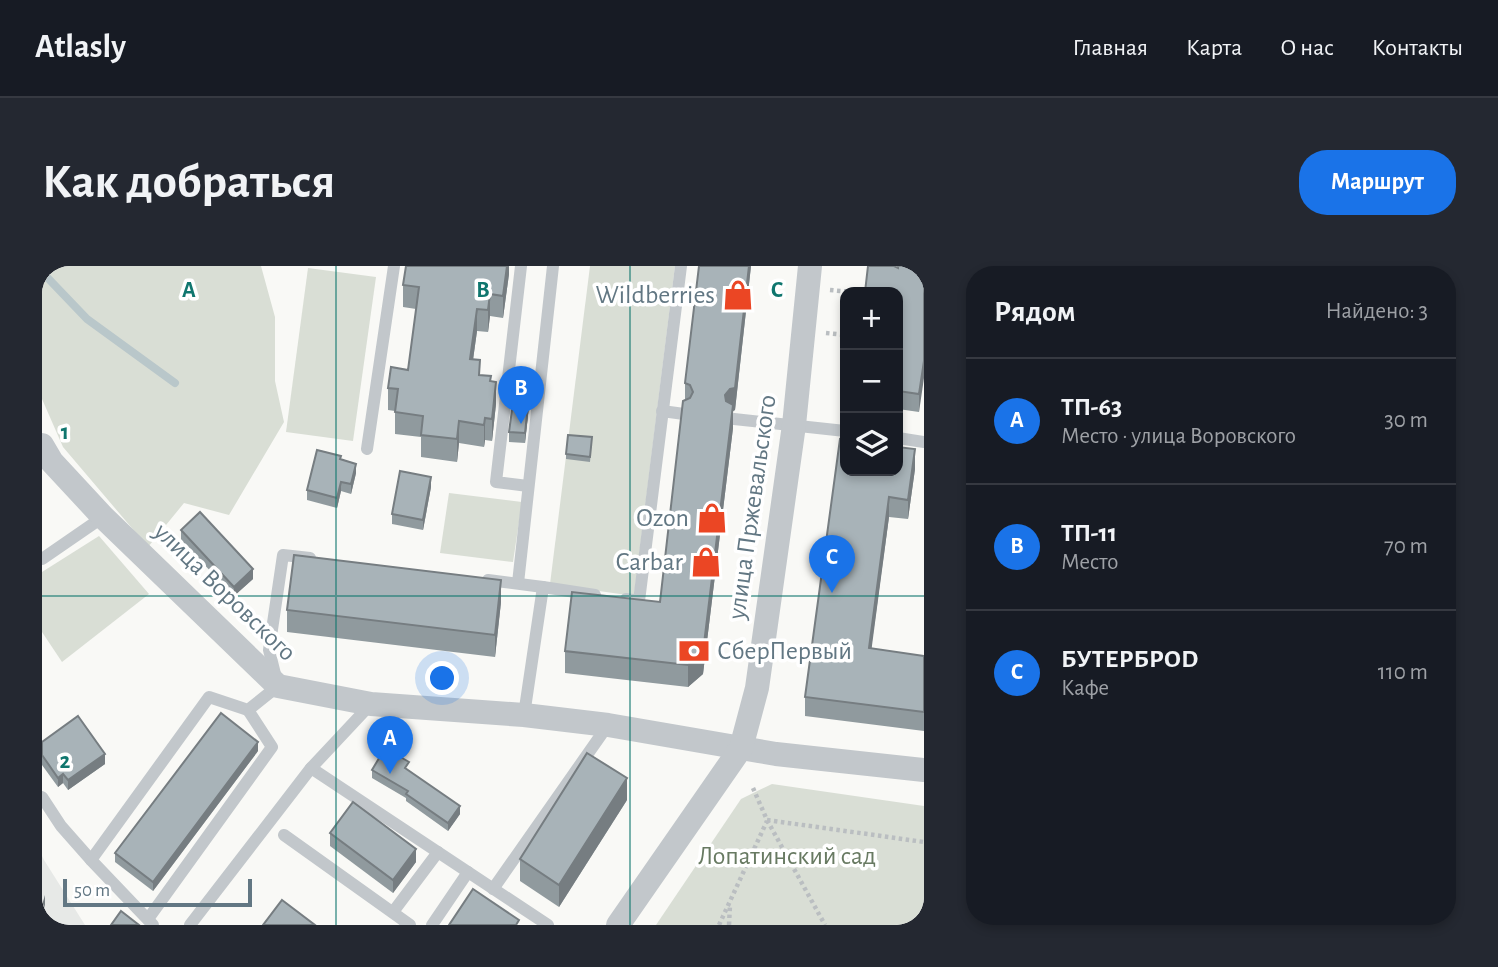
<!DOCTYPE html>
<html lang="ru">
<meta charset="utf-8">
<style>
body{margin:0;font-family:"Alegreya Sans",sans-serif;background:#242831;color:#f1f3f6}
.controls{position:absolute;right:21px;top:21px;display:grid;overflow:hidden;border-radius:14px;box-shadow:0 4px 10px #0003}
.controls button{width:63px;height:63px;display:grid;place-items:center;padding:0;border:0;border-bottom:2px solid #363941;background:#171b24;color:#f1f3f6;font:35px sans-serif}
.scale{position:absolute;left:21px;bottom:18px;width:189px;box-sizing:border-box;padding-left:7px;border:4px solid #627783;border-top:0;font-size:19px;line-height:24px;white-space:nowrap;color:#627783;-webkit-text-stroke:5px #fff;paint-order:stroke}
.you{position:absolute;left:401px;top:413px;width:24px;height:24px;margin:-18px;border:5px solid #fff;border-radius:50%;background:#1a73e8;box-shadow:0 0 0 10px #1a73e833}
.badge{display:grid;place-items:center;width:46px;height:46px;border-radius:50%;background:#1a73e8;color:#fff;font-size:23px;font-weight:700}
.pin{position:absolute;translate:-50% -58px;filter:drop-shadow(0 2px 4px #0008)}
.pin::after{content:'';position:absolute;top:37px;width:24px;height:21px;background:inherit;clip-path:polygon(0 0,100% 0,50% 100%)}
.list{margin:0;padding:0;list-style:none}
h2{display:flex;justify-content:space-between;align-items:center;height:91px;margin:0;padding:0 28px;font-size:30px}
h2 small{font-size:23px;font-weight:400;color:#9ea1a6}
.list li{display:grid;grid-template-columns:46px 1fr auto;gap:21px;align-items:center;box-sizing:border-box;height:126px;padding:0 28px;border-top:2px solid #363941}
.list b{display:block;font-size:26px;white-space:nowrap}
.list p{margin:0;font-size:23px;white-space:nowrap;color:#9ea1a6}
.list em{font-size:23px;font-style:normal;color:#9ea1a6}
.icon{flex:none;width:38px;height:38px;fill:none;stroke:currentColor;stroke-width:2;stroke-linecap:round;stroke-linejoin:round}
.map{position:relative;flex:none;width:882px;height:659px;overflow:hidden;border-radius:28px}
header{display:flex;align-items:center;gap:42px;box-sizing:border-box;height:98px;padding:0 35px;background:#171b24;border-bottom:2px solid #363941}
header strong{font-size:33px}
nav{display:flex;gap:38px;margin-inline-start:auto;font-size:24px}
.intro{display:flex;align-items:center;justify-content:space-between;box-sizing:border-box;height:168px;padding:0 42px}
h1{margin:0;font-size:49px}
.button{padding:18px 32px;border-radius:28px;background:#1a73e8;color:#fff;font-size:24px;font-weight:700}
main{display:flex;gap:42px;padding:0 42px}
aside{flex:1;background:#171b24;border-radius:28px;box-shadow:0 4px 10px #0003}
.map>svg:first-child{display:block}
</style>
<header>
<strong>Atlasly</strong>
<nav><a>Главная</a><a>Карта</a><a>О нас</a><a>Контакты</a></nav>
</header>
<div class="intro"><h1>Как добраться</h1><a class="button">Маршрут</a></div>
<main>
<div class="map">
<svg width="882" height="659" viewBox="0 0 882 659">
<rect width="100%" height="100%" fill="#f9f9f6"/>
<path fill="#e7e9e7" d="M0,590L2,594L43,659H0Z"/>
<g fill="#d9ded5">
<path d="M0,0H219L233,51V115L242,156L187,249L142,237L106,281L21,181L0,133Z"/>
<path d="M548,0H633L592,330L508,318Z"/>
<path d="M266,2L334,11L311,175L244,166Z"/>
<path d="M407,227L480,236L471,296L398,287Z"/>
<path d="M57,270L107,328L20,396L0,366V306Z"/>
<path d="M730,518L882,540V659H614L699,533Z"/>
</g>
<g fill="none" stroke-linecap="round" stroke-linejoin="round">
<path stroke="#b9c7ca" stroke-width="8" d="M0,6L45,53L133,117"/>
<g stroke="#babec1" stroke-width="4.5" stroke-dasharray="3.5 3.5" stroke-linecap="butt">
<path d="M788,24L809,26"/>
<path d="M784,67L803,69"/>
<path d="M711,522L725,554L783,659"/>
<path d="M725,554L882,576"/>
<path d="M677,659L725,555"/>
<path d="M687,659L688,639"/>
</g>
<g stroke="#c2c7cb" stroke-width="12">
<path d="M479,0L454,216L486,220"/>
<path d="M620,145L642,148"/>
<path d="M692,153L803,165"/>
<path d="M856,172L882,176"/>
<path d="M325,183L352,0"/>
<path d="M0,293L61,251"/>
<path d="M446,314L501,321"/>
<path d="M476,317L511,0"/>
<path d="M584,333L597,335L639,0"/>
<path d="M482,449L501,321L553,329"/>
<path d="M269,502L506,659"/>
<path d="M0,531L19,560L49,594"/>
<path d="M242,569L368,659"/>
<path d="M451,623L566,459"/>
<path d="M351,646L396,586"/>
<path d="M106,653L230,481L206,444"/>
<path d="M111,659L49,594L167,431L206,444L236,420L227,384L241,289L268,292"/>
<path d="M148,659L269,502L329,438"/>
<path d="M390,659L426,606"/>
</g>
<g stroke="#c2c7cb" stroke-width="24">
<path d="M0,179L10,196L61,251L236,420L329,438L482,449L566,459L734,488L882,504"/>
<path d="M576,659L699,482L715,422L752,159L768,0"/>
</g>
</g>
<g fill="#909a9e">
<path d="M467,0V8L461,52L448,50L446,66L435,65L431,94L438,109L449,115L454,138L450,175L443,174L442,181L417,177L415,196L379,191V171L353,168V145L346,144V122L366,104L374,43L361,41V19Z"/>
<path d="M657,0H709L693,144L691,145V162L661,408L646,421L523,407V385L618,336L643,134V117Z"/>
<path d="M882,0L877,146L856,143V2Z"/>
<path d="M487,140L483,177L467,176V166Z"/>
<path d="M550,171L548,196L524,193V188Z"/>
<path d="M798,173L873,203L866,253L847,251L829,383L882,390V465L763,450V431Z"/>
<path d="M299,194L314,207L309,228L299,225L295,242L265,234V224Z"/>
<path d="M389,221L381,264L350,258V248Z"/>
<path d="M139,264L211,313L192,330L139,274Z"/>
<path d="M459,336L453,391L245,366V344Z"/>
<path d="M0,476L63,498L26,524L21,517L16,521L0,499Z"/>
<path d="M216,485L111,625L73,596V587Z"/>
<path d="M330,504H367L418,548L406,565L364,535V532L330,512Z"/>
<path d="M585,534L517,641L478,615V593Z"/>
<path d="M288,567L374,596L351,627L288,580Z"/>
</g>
<g fill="#767d81">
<path d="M465,0H467V8L461,52V30Z"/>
<path d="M707,0H709L693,144L691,145V162L661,408L646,421V399L683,151V129Z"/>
<path d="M448,28V50L446,66V44Z"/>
<path d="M435,43V65L428,115V93Z"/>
<path d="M882,95V112L877,146V128Z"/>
<path d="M454,116V138L450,175V153Z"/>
<path d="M487,130V140L483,177V167Z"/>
<path d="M443,152V174L442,181V159Z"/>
<path d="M417,155V177L415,196V173Z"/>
<path d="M873,183V203L866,253V234Z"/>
<path d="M314,198V207L309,228V218Z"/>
<path d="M389,211V221L381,264V254Z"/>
<path d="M299,216V225L295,242V232Z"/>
<path d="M847,231V251L827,402V382Z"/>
<path d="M211,303V313L192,330V321Z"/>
<path d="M459,314V336L453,391V369Z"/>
<path d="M216,476V485L111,625V616Z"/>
<path d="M63,488V498L26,524V514Z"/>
<path d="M21,508V517L16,521V512Z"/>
<path d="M585,512V534L517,641V619Z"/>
<path d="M418,540V548L406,565V557Z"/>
<path d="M374,583V596L351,627V614Z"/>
<path d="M3,629V639L0,649V639Z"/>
</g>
<g fill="#a8b3b8" stroke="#767d81" stroke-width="2">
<path d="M364,0H465L461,30L448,28L446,44L435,43L428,93L438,94L437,109L449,110L448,115L454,116L450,153L443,152L442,159L417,155L415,173L379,169L381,150L353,146L356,123L346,122L349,101L366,104L377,21L361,19Z"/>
<path d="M657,0H707L693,122L688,123L683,129L684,135L691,139L661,386L646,399L523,385L530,326L618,336L641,135L648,132L651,126L648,119L643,117Z"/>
<path d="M826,0H852L856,2V0H882V95L877,128L856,125V26H823Z"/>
<path d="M472,129L487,130L483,167L467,166Z"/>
<path d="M526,169L550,171L548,191L524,188Z"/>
<path d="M798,173L803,174V205H856V181L873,183L866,234L847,231L827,382L882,390V446L763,431Z"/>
<path d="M275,184L299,190L298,193L314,198L309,218L299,216L295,232L265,224Z"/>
<path d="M358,205L389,211L381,254L350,248Z"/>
<path d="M158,246L211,303L192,321L139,264Z"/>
<path d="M252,289L459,314L453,369L245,344Z"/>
<path d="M179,447L216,476L111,616L73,587Z"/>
<path d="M36,450L63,488L26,514L21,508L16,512L0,489V476Z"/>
<path d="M343,482L367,496L363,502L418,540L406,557L364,528L366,525L330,504Z"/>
<path d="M545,487L585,512L517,619L478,593Z"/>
<path d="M311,536L374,583L351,614L288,567Z"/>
<path d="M431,623L477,654L474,659H407Z"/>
<path d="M240,634L273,659H221Z"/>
<path d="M79,645L97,659H69Z"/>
</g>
<path fill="none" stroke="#0f766e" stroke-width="2" stroke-opacity="0.55" d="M294,0V659M588,0V659M0,330H882"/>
<defs>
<g id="shop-bare" transform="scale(2.415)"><path d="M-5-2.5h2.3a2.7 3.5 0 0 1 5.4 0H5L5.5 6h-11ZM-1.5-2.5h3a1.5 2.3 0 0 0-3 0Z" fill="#eb4624" stroke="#fff" stroke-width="2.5" paint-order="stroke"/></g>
<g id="bank-bare" transform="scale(2.415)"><path d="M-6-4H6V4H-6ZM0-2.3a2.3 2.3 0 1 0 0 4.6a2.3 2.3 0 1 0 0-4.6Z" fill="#eb4624" stroke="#fff" stroke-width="2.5" paint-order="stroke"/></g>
</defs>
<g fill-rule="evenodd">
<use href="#shop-bare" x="696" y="29"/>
<use href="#shop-bare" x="670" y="252"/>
<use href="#shop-bare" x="664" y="296"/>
<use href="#bank-bare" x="652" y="385"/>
</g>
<g text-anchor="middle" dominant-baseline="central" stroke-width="7" stroke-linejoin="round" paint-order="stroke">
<g font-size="26" fill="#627783" stroke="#fff" text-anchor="end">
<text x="673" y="29">Wildberries</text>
<text x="647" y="252">Ozon</text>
<text x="641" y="296">Carbar</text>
<text x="675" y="385" text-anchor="start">СберПервый</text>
</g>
<g font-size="26" fill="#627783" stroke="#fff">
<text transform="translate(710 241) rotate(-82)">улица Пржевальского</text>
<text transform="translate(183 326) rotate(44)">улица Воровского</text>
</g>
<g font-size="26" fill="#687a62" stroke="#fff">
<text x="745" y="590">Лопатинский сад</text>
</g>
</g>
<g font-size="23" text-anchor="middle" font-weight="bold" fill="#0f766e" stroke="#fff" stroke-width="7" stroke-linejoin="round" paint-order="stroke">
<text x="147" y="31">A</text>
<text x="441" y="31">B</text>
<text x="735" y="31">C</text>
<text x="23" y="173">1</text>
<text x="23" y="502">2</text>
</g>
</svg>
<div class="controls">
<button>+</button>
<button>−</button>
<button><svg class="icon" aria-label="layers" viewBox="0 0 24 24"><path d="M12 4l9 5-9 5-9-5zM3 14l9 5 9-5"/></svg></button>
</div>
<div class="scale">50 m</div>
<div class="you"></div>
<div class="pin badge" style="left:348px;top:508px">A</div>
<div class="pin badge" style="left:479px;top:158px">B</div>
<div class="pin badge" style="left:790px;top:327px">C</div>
</div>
<aside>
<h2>Рядом<small>Найдено: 3</small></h2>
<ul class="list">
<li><span class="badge">A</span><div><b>ТП-63</b><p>Место · улица Воровского</p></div><em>30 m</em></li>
<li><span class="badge">B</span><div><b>ТП-11</b><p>Место</p></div><em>70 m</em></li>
<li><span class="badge">C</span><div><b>БУТЕРБРОD</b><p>Кафе</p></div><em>110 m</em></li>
</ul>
</aside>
</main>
